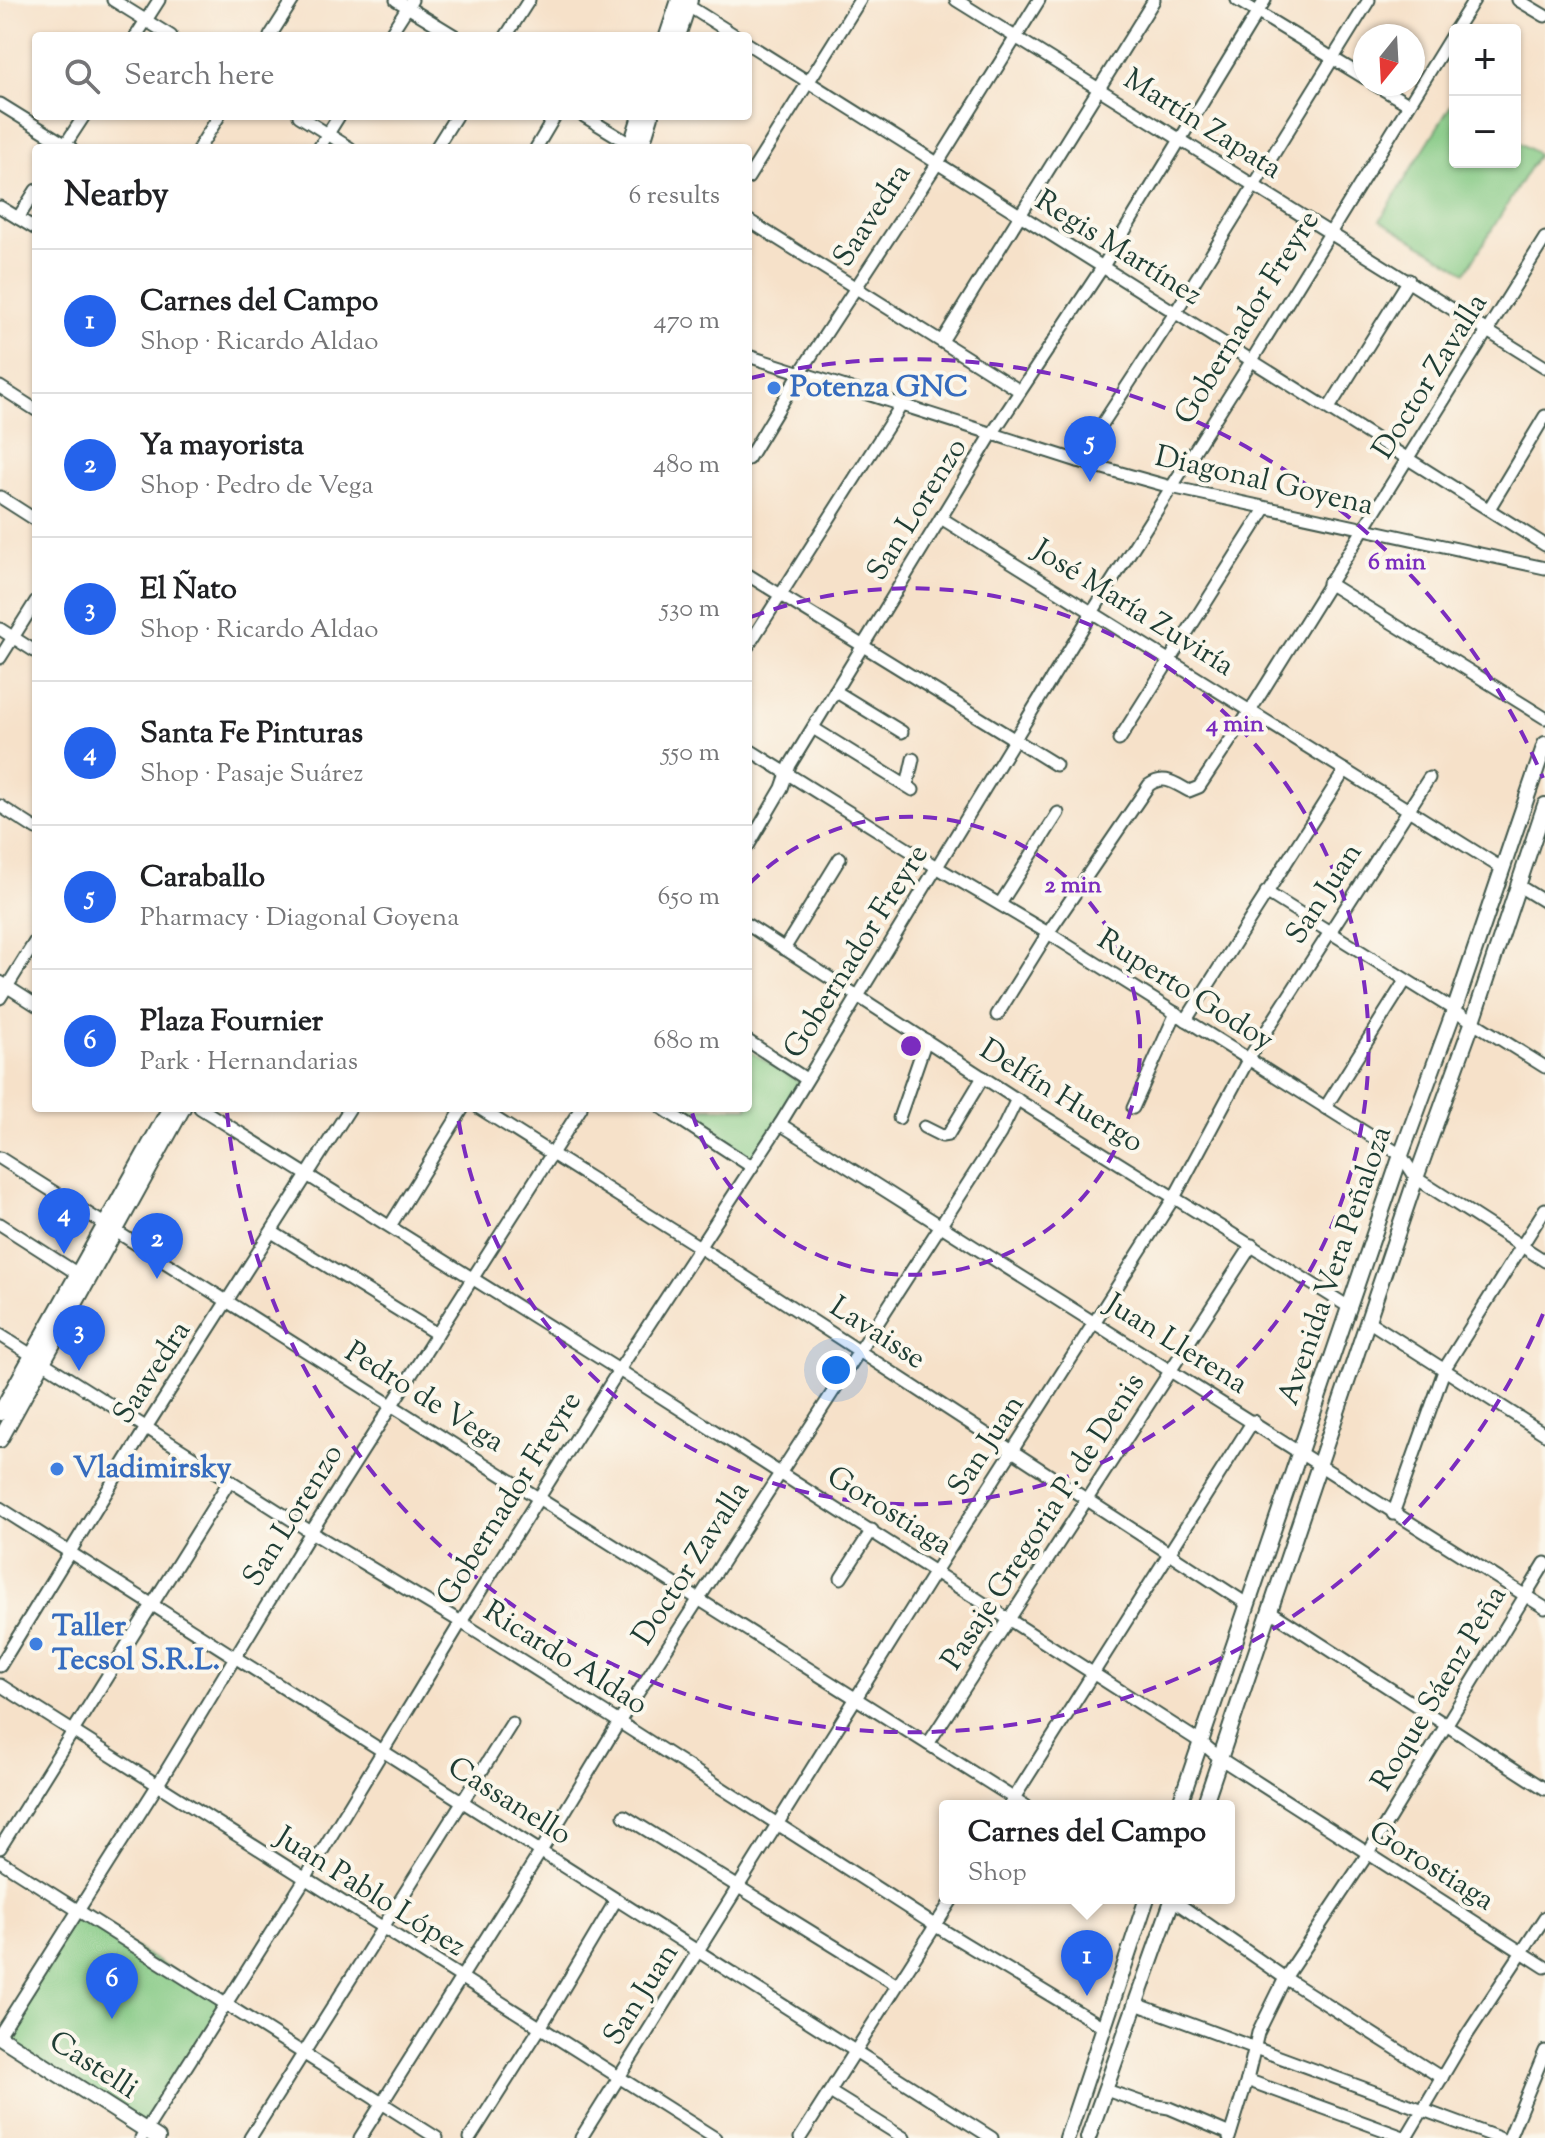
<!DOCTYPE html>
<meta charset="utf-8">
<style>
body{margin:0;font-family:"Sorts Mill Goudy",serif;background:#f6f6f6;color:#202124}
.controls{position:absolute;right:24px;top:24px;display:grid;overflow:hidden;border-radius:8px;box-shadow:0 2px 6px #0004}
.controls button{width:72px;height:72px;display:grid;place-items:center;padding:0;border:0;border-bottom:2px solid #e0e0e0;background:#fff;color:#202124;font:40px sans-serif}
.compass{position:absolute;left:1353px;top:24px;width:72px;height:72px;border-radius:50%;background:#fff;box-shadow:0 2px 6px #0004;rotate:198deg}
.you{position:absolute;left:836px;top:1370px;width:28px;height:28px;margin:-20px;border:6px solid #fff;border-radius:50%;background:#1a73e8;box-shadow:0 0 0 12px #1a73e833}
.badge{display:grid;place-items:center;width:52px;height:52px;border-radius:50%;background:#2563eb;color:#fff;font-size:26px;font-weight:700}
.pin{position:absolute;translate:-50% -66px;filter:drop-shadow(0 2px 4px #0008)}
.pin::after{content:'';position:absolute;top:42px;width:28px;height:24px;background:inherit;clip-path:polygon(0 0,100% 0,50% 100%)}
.popup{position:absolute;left:939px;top:1800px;width:296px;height:104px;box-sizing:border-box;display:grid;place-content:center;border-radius:8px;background:#fff;filter:drop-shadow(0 2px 6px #0005);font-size:26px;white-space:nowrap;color:#757577}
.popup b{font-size:30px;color:#202124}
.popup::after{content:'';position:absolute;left:50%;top:100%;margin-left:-16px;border:16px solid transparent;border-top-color:#fff}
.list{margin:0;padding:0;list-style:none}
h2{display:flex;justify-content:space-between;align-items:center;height:104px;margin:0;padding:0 32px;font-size:34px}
h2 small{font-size:26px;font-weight:400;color:#757577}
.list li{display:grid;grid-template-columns:52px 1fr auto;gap:24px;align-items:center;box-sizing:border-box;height:144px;padding:0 32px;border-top:2px solid #e0e0e0}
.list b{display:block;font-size:30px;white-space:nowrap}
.list p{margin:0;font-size:26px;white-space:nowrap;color:#757577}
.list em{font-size:26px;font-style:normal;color:#757577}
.icon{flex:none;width:44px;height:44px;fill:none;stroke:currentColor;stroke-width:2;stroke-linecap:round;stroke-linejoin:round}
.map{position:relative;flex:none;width:1545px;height:2138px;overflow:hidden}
.search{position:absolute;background:#fff;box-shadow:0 2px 6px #0004;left:32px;top:32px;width:720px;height:88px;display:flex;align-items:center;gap:20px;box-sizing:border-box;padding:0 28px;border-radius:8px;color:#757577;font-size:30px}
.panel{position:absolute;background:#fff;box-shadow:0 2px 6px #0004;left:32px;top:144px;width:720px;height:968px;border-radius:8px}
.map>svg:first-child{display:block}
</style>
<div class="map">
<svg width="1545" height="2138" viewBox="0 0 1545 2138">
<rect width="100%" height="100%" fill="#fbf7ec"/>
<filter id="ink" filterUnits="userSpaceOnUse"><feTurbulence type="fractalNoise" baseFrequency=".0125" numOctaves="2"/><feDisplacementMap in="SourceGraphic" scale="16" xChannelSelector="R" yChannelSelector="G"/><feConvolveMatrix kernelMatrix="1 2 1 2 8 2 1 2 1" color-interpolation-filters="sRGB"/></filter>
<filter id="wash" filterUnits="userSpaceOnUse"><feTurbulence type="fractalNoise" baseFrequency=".006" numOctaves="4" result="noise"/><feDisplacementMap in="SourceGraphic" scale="32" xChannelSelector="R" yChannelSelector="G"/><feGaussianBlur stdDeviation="1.8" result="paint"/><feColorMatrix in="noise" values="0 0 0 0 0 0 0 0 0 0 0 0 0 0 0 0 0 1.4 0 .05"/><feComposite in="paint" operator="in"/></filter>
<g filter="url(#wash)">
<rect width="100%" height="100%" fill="#f6e1c9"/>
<g fill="#84c984" stroke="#52835c" stroke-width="2">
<path d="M1453,102L1455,103V162H1515V140L1538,154L1466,272L1380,220Z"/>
<path d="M748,1050L802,1084L754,1159L674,1108H748Z"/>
<path d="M77,1912L225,2003L145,2130L0,2037Z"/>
</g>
</g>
<g filter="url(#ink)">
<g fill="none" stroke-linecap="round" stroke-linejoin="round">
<g stroke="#3f564a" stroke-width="15">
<g id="minor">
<path d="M113,0L171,36"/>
<path d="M396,0L455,36"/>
<path d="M956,0L1545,367"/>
<path d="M1237,0L1365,78"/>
<path d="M1518,0L1545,16"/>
<path d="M682,2L736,36"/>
<path d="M1455,30L1474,0"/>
<path d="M136,36L159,0"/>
<path d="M270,36L293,0"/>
<path d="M389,36L412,0"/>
<path d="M506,36L529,0"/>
<path d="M748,44L1545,545"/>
<path d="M1374,84L1408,104"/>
<path d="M0,104L71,148"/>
<path d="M299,116L350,148"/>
<path d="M584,116L635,147"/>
<path d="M63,148L84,116"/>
<path d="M199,148L219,116"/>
<path d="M319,148L339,116"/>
<path d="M436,148L456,116"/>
<path d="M536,148L555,116"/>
<path d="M748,178L860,0"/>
<path d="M0,207L36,229"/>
<path d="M18,218L36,190"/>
<path d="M748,220L1020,391"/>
<path d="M942,341L1154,0"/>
<path d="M748,356L1078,461L1171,487L1545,568"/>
<path d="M0,387L36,410"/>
<path d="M1329,408L1409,280"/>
<path d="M748,459L800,373L937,164L1039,0"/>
<path d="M1078,461L1175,313L1369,0"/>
<path d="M0,497L36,520"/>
<path d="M1489,509L1545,416"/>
<path d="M941,518L1503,869"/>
<path d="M748,575L1056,765"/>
<path d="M1328,583L1545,718"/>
<path d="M0,629L36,652"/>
<path d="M748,646L902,404"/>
<path d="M0,658L36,601"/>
<path d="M835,691L902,732"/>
<path d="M813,728L913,790"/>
<path d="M1119,740L1265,509"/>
<path d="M748,749L938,868L1048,933L1401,1155L1416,1178L1545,1261"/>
<path d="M907,786L913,759"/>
<path d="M0,806L36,829"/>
<path d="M748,846L782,788L790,765L992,434L1102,268L1265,0"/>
<path d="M1519,886L1545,902"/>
<path d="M1266,892L1545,1067"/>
<path d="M1000,904L1058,813"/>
<path d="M748,925L1021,1102L1349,1307"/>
<path d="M784,949L840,858"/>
<path d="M0,982L36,1005"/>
<path d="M0,998L36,940"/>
<path d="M997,1015L1048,933L1149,785C1164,774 1174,783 1189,791L1199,787L1250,711L1545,238"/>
<path d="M1186,1020L1345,770"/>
<path d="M748,1041L806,1079"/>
<path d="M200,1108L619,1370L1202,1743L1221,1759L1545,1967"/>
<path d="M479,1108L698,1246L1247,1604"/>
<path d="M662,1108L752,1167"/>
<path d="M1133,1108L1176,1013"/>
<path d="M1325,1108L1405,981"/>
<path d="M899,1118L926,1040"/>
<path d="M780,1124L1545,1608"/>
<path d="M924,1127L942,1136L948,1135L983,1077"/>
<path d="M0,1158L1026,1806"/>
<path d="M0,1224L78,1274"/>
<path d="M390,1226L463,1108"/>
<path d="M272,1232L437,1334"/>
<path d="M1368,1321L1545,1434"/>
<path d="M0,1335L311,1532L461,1622L619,1722L936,1926L1103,2027"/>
<path d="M0,1508L992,2138"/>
<path d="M1393,1514L1445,1368L1545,1209"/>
<path d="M841,1578L872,1530"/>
<path d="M1270,1611L1545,1789"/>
<path d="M0,1666L147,1426L350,1108"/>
<path d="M0,1685L715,2138"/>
<path d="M928,1744L1252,1245"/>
<path d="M1009,1806L1253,1421"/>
<path d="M624,1816L897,1985"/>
<path d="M0,1848L230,1480"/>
<path d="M0,1861L437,2138"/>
<path d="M1170,1898L1285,1978L1442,2078"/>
<path d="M1136,2004L1499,2138"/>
<path d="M0,2034L157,1786L311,1532L581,1108"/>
<path d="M1247,2080L1406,2138"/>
<path d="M1106,2090L1146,2104L1169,2108L1230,2134"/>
<path d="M830,2092L904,2138"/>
<path d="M141,2138L305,1879L461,1622L619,1370L780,1124L1093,611L1252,360L1455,30"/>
<path d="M250,2138L512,1723"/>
<path d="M360,2138L541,1851L619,1722L1000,1134L1017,1099"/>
<path d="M470,2138L540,2028L616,1900"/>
<path d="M581,2138L936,1570L1175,1196L1249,1058L1429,778"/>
<path d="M800,2138L953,1898"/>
<path d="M1229,2138L1247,2080L1258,2033L1285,1978L1367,1855L1545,1563"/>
<path d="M1406,2138L1467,2035L1545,1917"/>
<path d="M1509,2138L1545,2051"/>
</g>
</g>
<g stroke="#3f564a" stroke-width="18">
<g id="major">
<path d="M667,36L679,0"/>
<path d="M678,36L690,0"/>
<path d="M630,148L640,116"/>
<path d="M641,148L651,116"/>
<path d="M0,1413L170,1108"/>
<path d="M0,1440L183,1108"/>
<path d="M1179,1806L1401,1155L1454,1011L1545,744"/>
<path d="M1204,1806L1416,1178L1473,1021L1545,805"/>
<path d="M0,2037L158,2138"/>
<path d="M1067,2138L1147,1898"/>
<path d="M1088,2138L1173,1898"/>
</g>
</g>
<use href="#minor" stroke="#fff" stroke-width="11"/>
<use href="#major" stroke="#fff" stroke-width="14"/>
</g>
</g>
<g fill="none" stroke="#7b2cbf" stroke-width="4" stroke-dasharray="14 10">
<path d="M749 884A229 229 0 1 1 691 1109"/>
<path d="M751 617A458 458 0 1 1 457 1110"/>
<path d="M1543 1314A687 687 0 0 1 227 1112M751 378A687 687 0 0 1 1543 778"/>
</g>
<g fill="#3f7fe0" stroke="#fbf7ec" stroke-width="3">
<circle cx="774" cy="388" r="8"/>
<circle cx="57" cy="1469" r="8"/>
<circle cx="36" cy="1644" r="8"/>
</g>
<g text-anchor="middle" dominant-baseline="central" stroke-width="8" stroke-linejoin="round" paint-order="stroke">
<g font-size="30" fill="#1f3d34" stroke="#fbf7ec">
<text transform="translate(1202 125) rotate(32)">Martín Zapata</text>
<text transform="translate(873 216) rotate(-57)">Saavedra</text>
<text transform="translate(1118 249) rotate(32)">Regis Martínez</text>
<text transform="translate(1248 318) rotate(-58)">Gobernador Freyre</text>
<text transform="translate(1431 377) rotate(-58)">Doctor Zavalla</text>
<text transform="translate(1264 482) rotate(13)">Diagonal Goyena</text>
<text transform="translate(918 510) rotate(-58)">San Lorenzo</text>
<text transform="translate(1133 609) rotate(32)">José María Zuviría</text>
<text transform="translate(1325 894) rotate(-57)">San Juan</text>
<text transform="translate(857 952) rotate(-58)">Gobernador Freyre</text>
<text transform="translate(1185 991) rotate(32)">Ruperto Godoy</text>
<text transform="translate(1061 1097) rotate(32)">Delfín Huergo</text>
<text transform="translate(1336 1266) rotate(-71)">Avenida Vera Peñaloza</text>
<text transform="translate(877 1334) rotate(33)">Lavaisse</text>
<text transform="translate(1176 1345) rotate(32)">Juan Llerena</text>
<text transform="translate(153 1373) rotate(-57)">Saavedra</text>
<text transform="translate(424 1398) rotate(32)">Pedro de Vega</text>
<text transform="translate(987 1446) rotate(-57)">San Juan</text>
<text transform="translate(510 1499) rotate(-58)">Gobernador Freyre</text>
<text transform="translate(889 1512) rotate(32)">Gorostiaga</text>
<text transform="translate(294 1516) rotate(-58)">San Lorenzo</text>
<text transform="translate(1044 1522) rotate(-57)">Pasaje Gregoria P. de Denis</text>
<text transform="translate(692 1564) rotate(-57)">Doctor Zavalla</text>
<text transform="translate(565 1659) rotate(32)">Ricardo Aldao</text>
<text transform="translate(1440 1689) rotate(-59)">Roque Sáenz Peña</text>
<text transform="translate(509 1802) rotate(32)">Cassanello</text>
<text transform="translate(1431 1867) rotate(32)">Gorostiaga</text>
<text transform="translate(370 1893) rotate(32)">Juan Pablo López</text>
<text transform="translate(642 1995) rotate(-58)">San Juan</text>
<text transform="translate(93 2066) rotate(33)">Castelli</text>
</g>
<g font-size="30" font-weight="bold" fill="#366cbe" stroke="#fbf7ec" text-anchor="start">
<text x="790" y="388">Potenza GNC</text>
<text x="73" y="1469">Vladimirsky</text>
<text x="52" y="1627">Taller<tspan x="52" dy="34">Tecsol S.R.L.</tspan></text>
</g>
</g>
<circle cx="911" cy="1046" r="12" fill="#7b2cbf" stroke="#fbf7ec" stroke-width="4"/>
<g font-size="24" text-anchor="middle" font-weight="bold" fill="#7b2cbf" stroke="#fbf7ec" stroke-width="8" stroke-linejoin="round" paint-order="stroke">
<text x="1397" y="569">6 min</text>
<text x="1235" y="731">4 min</text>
<text x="1073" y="892">2 min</text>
</g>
</svg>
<div class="controls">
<button>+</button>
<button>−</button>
</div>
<svg class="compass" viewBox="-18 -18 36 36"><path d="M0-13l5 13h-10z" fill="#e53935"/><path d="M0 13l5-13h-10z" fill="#757577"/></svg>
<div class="you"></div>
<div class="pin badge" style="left:1087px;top:1996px">1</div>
<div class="popup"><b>Carnes del Campo</b>Shop</div>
<div class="pin badge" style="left:157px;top:1279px">2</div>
<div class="pin badge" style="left:79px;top:1371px">3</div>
<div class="pin badge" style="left:64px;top:1254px">4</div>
<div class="pin badge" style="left:1090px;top:482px">5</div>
<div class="pin badge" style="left:112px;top:2019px">6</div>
<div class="search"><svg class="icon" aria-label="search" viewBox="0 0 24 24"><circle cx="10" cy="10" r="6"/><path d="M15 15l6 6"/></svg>Search here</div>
<section class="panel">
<h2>Nearby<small>6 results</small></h2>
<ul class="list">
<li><span class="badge">1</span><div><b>Carnes del Campo</b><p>Shop · Ricardo Aldao</p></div><em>470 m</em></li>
<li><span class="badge">2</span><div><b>Ya mayorista</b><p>Shop · Pedro de Vega</p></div><em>480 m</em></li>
<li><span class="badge">3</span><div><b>El Ñato</b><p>Shop · Ricardo Aldao</p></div><em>530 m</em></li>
<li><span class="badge">4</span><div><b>Santa Fe Pinturas</b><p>Shop · Pasaje Suárez</p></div><em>550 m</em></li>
<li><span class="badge">5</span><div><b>Caraballo</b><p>Pharmacy · Diagonal Goyena</p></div><em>650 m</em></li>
<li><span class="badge">6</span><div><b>Plaza Fournier</b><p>Park · Hernandarias</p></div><em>680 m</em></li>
</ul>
</section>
</div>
